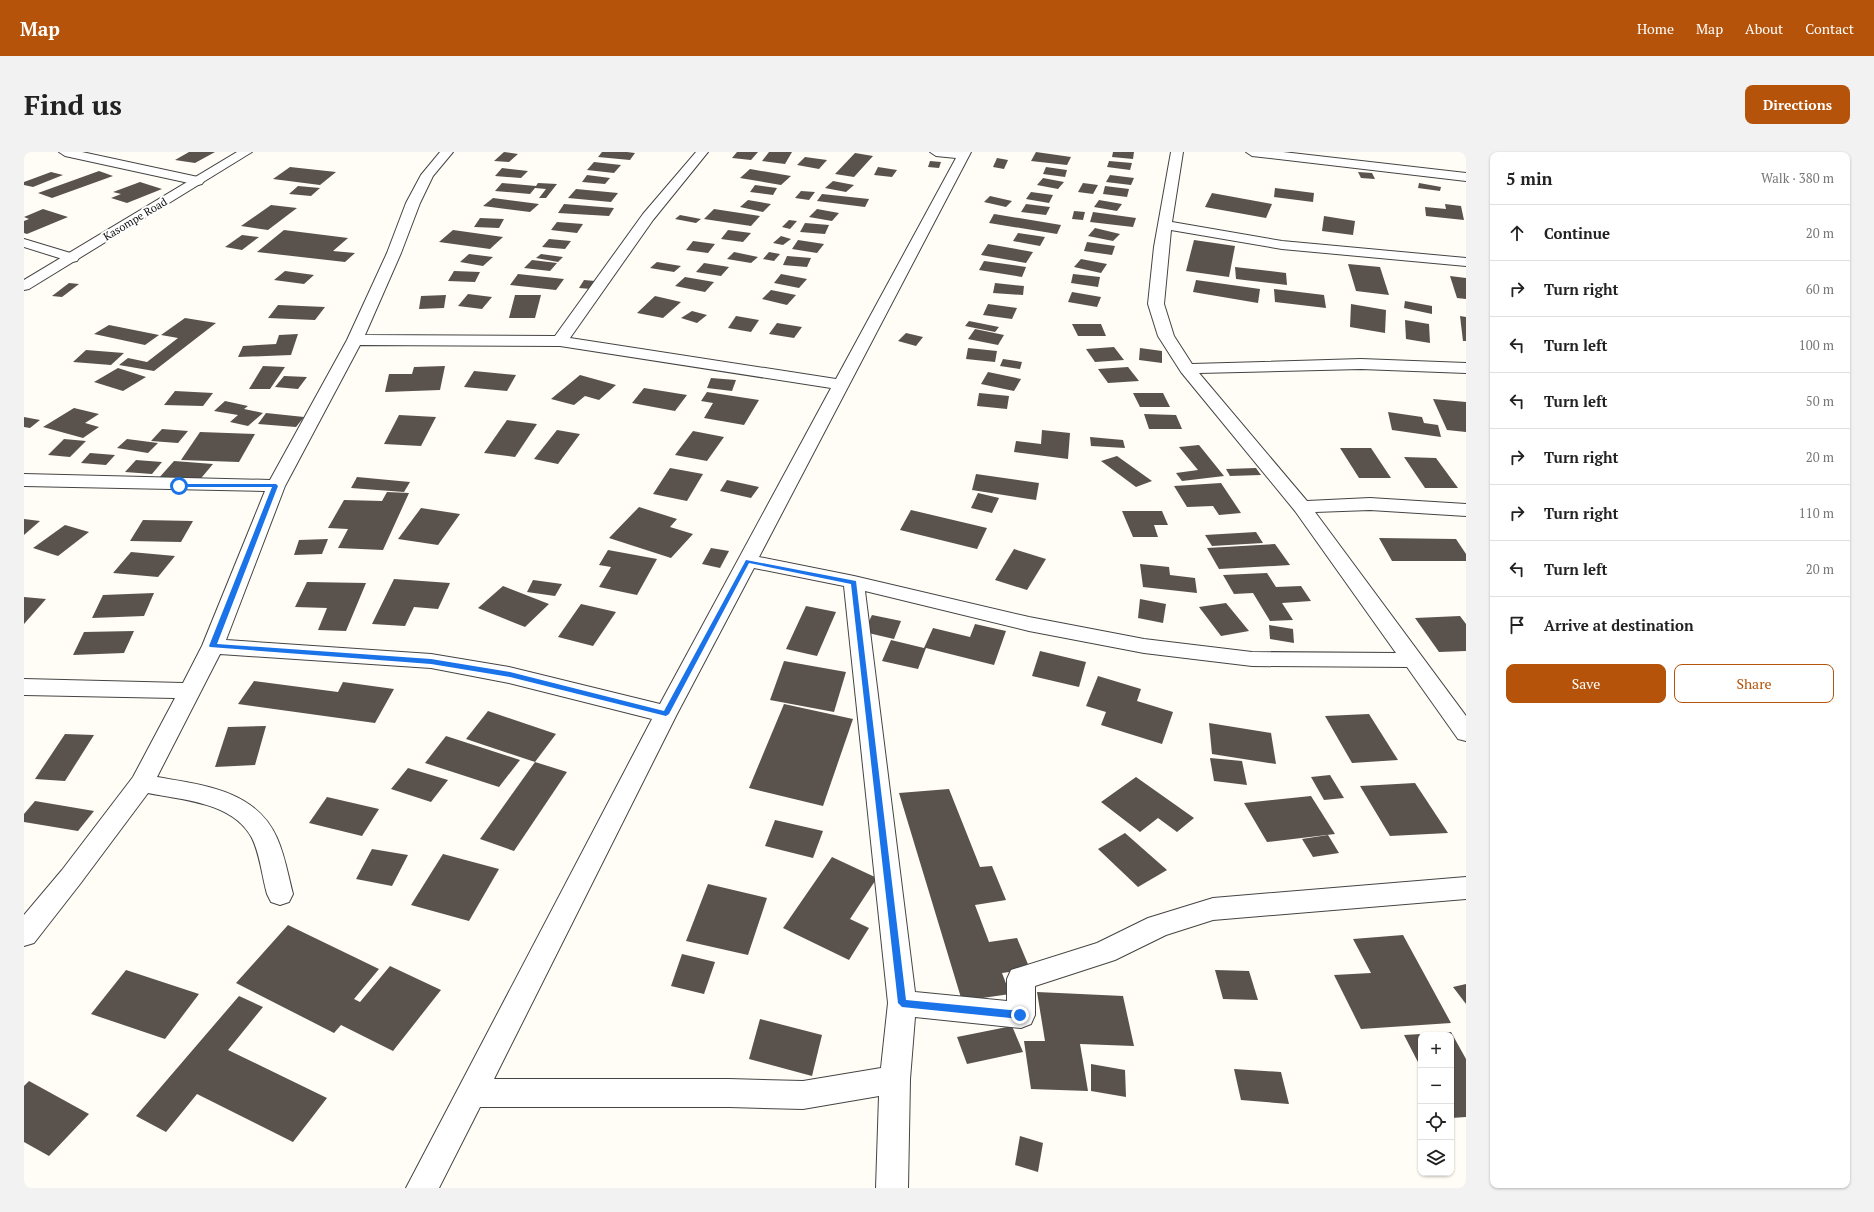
<!DOCTYPE html>
<meta charset="utf-8">
<style>
body{margin:0;font-family:"PT Serif",serif;background:#f2f2f2;color:#222}
.controls{position:absolute;right:12px;bottom:12px;display:grid;overflow:hidden;border-radius:8px;box-shadow:0 1px 3px #0004}
.controls button{width:36px;height:36px;display:grid;place-items:center;padding:0;border:0;border-bottom:1px solid #e0e0e0;background:#fff;color:#222;font:20px sans-serif}
.stop{position:absolute;width:12px;height:12px;margin:-9px;border:3px solid #1a73e8;border-radius:50%;background:#fff}
.stop.end{background:#1a73e8;border-color:#fff;box-shadow:0 1px 4px #0008}
.list{margin:0;padding:0;list-style:none}
h2{display:flex;justify-content:space-between;align-items:center;height:52px;margin:0;padding:0 16px;font-size:17px}
h2 small{font-size:13px;font-weight:400;color:#767676}
.list li{display:grid;grid-template-columns:26px 1fr auto;gap:12px;align-items:center;box-sizing:border-box;height:56px;padding:0 16px;border-top:1px solid #e0e0e0}
.list b{display:block;font-size:15px;white-space:nowrap}
.list em{font-size:13px;font-style:normal;color:#767676}
.actions{display:flex;gap:8px;padding:12px 16px}
.actions a{flex:1;padding:9px 0;border:1px solid #b45309;border-radius:8px;text-align:center;font-size:14px;color:#b45309}
.actions .main{background:#b45309;color:#fff}
.icon{flex:none;width:22px;height:22px;fill:none;stroke:currentColor;stroke-width:2;stroke-linecap:round;stroke-linejoin:round}
.map{position:relative;flex:none;width:1442px;height:1036px;overflow:hidden;border-radius:8px}
header{display:flex;align-items:center;gap:24px;box-sizing:border-box;height:56px;padding:0 20px;background:#b45309;color:#fff}
header strong{font-size:19px}
nav{display:flex;gap:22px;margin-inline-start:auto;font-size:14px}
.intro{display:flex;align-items:center;justify-content:space-between;box-sizing:border-box;height:96px;padding:0 24px}
h1{margin:0;font-size:28px}
.button{padding:10px 18px;border-radius:8px;background:#b45309;color:#fff;font-size:14px;font-weight:700}
main{display:flex;gap:24px;padding:0 24px}
aside{flex:1;background:#fff;border-radius:8px;box-shadow:0 1px 3px #0004}
.map>svg:first-child{display:block}
</style>
<header>
<strong>Map</strong>
<nav><a>Home</a><a>Map</a><a>About</a><a>Contact</a></nav>
</header>
<div class="intro"><h1>Find us</h1><a class="button">Directions</a></div>
<main>
<div class="map">
<svg width="1442" height="1036" viewBox="0 0 1442 1036">
<rect width="100%" height="100%" fill="#fffdf5"/>
<g fill="#5a524d">
<path d="M165,0H191L171,11L151,8Z"/>
<path d="M480,0L494,2L485,10L470,9Z"/>
<path d="M578,0H603L611,1L606,8L574,5Z"/>
<path d="M713,0H734L727,8L708,6Z"/>
<path d="M745,0H768L761,12L738,9Z"/>
<path d="M1012,0L1047,5L1043,13L1007,9Z"/>
<path d="M1089,0H1110L1109,7L1088,5Z"/>
<path d="M831,1L849,4L830,25L811,22Z"/>
<path d="M781,5L803,8L795,17L773,13Z"/>
<path d="M973,6L984,8L980,17L969,15Z"/>
<path d="M906,9L917,10L915,16L904,15Z"/>
<path d="M1085,9L1108,11L1106,18L1083,15Z"/>
<path d="M570,10L597,13L590,21L563,18Z"/>
<path d="M266,15L312,20L296,33L249,27Z"/>
<path d="M854,15L873,18L868,25L850,23Z"/>
<path d="M1022,15L1043,18L1041,25L1019,22Z"/>
<path d="M478,16L504,19L497,26L471,24Z"/>
<path d="M726,17L767,24L757,33L716,26Z"/>
<path d="M75,19L89,24L28,46L14,41Z"/>
<path d="M27,20L39,23L9,35L0,33V30Z"/>
<path d="M1334,20L1348,21L1351,27L1337,26Z"/>
<path d="M563,23L586,26L581,32L558,30Z"/>
<path d="M1086,23L1110,26L1107,33L1082,30Z"/>
<path d="M1019,26L1040,30L1034,37L1013,33Z"/>
<path d="M809,29L830,33L822,40L801,36Z"/>
<path d="M116,30L138,37L103,51L87,46L97,42L89,40Z"/>
<path d="M478,31L512,34L514,31L533,32L522,46H515L522,37L511,36L506,42L471,39Z"/>
<path d="M1059,31L1074,33L1069,42L1054,40Z"/>
<path d="M1395,31L1417,35L1416,39L1394,36Z"/>
<path d="M731,33L753,36L749,43L726,40Z"/>
<path d="M274,34L296,36L287,44L265,42Z"/>
<path d="M1081,34L1105,37L1103,45L1079,42Z"/>
<path d="M1251,36L1290,41L1289,50L1250,45Z"/>
<path d="M552,37L594,41L587,50L544,46Z"/>
<path d="M777,39L791,40L785,48L771,46Z"/>
<path d="M1007,40L1029,43L1025,51L1002,47Z"/>
<path d="M1188,41L1248,52L1242,66L1181,55Z"/>
<path d="M798,42L845,47L841,55L793,49Z"/>
<path d="M966,44L988,49L982,55L960,50Z"/>
<path d="M469,46L515,52L506,60L459,54Z"/>
<path d="M724,48L747,52L739,60L716,55Z"/>
<path d="M1075,48L1098,52L1093,59L1070,55Z"/>
<path d="M540,52L590,56L585,64L534,61Z"/>
<path d="M1002,52L1026,55L1022,63L997,60Z"/>
<path d="M1421,52L1437,54L1440,68L1402,64L1401,55L1422,57Z"/>
<path d="M247,53L273,56L244,78L217,74Z"/>
<path d="M19,57L44,65L3,82L0,81V69L5,67L0,65Z"/>
<path d="M690,57L736,64L727,74L680,67Z"/>
<path d="M793,57L815,61L808,69L785,65Z"/>
<path d="M1050,59L1061,60L1059,68L1048,67Z"/>
<path d="M1069,60L1112,66L1109,75L1066,70Z"/>
<path d="M970,62L1037,73L1033,82L965,71Z"/>
<path d="M656,63L677,67L672,71L651,67Z"/>
<path d="M1300,64L1331,69L1329,83L1298,79Z"/>
<path d="M456,66L480,67L475,76L450,75Z"/>
<path d="M765,68L773,69L766,77L758,75Z"/>
<path d="M533,70L559,72L553,81L527,78Z"/>
<path d="M781,71L805,73L801,82L776,80Z"/>
<path d="M1071,76L1096,82L1089,89L1064,84Z"/>
<path d="M260,78L324,86L309,99L331,101L321,110L233,100Z"/>
<path d="M429,78L479,85L466,97L415,90Z"/>
<path d="M704,78L727,81L719,90L697,87Z"/>
<path d="M994,81L1021,85L1016,94L989,89Z"/>
<path d="M218,83L235,85L218,98L201,95Z"/>
<path d="M757,84L767,87L759,93L749,91Z"/>
<path d="M525,87L547,89L541,97L518,95Z"/>
<path d="M774,88L800,92L793,101L768,97Z"/>
<path d="M1170,88L1211,94L1205,125L1162,119Z"/>
<path d="M669,89L691,92L684,101L662,98Z"/>
<path d="M1063,90L1091,94L1088,103L1060,99Z"/>
<path d="M964,92L1009,100L1002,111L957,103Z"/>
<path d="M710,100L734,105L727,111L703,107Z"/>
<path d="M745,100L756,102L750,109L739,107Z"/>
<path d="M445,102L469,105L459,114L436,110Z"/>
<path d="M517,102L539,105L534,110L512,106Z"/>
<path d="M763,104L787,106L783,115L759,113Z"/>
<path d="M1057,107L1083,112L1077,121L1050,115Z"/>
<path d="M508,108L533,111L526,119L500,116Z"/>
<path d="M960,109L1002,115L998,125L955,118Z"/>
<path d="M633,110L657,114L650,120L626,116Z"/>
<path d="M680,111L705,115L697,124L672,120Z"/>
<path d="M1324,112L1356,115L1365,143L1332,139Z"/>
<path d="M1211,115L1262,121L1263,133L1212,127Z"/>
<path d="M261,119L290,123L280,132L250,128Z"/>
<path d="M430,119L456,120L451,130L424,129Z"/>
<path d="M494,122L540,127L532,138L486,133Z"/>
<path d="M757,122L783,127L775,136L750,131Z"/>
<path d="M1049,122L1076,125L1074,135L1047,131Z"/>
<path d="M1426,124L1442,126V147L1433,146Z"/>
<path d="M661,125L690,130L681,140L651,134Z"/>
<path d="M560,128L571,129L567,137L555,136Z"/>
<path d="M1172,128L1236,137L1234,151L1169,140Z"/>
<path d="M45,131L55,132L38,145L28,144Z"/>
<path d="M971,131L1000,134L999,143L969,141Z"/>
<path d="M1250,137L1300,143L1302,156L1251,150Z"/>
<path d="M747,138L772,143L763,153L738,147Z"/>
<path d="M1048,140L1077,145L1073,155L1044,150Z"/>
<path d="M444,142L468,145L458,157L434,154Z"/>
<path d="M422,143L420,156L395,157L397,144Z"/>
<path d="M491,143H517L511,166H485Z"/>
<path d="M631,144L657,150L639,166L613,161Z"/>
<path d="M1381,149L1408,154V162L1380,156Z"/>
<path d="M964,152L993,156L988,167L959,163Z"/>
<path d="M1327,152L1362,158L1361,181L1326,175Z"/>
<path d="M254,153L301,155L291,168L244,166Z"/>
<path d="M668,159L683,163L673,171L657,166Z"/>
<path d="M712,164L735,168L727,180L704,176Z"/>
<path d="M1436,164L1442,165V189H1439Z"/>
<path d="M161,166L192,171L130,219L95,213L104,206L123,210L154,186L137,183Z"/>
<path d="M1381,168L1405,172L1406,191L1382,187Z"/>
<path d="M945,169L975,175L971,180L941,174Z"/>
<path d="M753,171L778,175L770,186L745,182Z"/>
<path d="M1048,172H1077L1082,184H1054Z"/>
<path d="M85,173L135,183L121,193L70,182Z"/>
<path d="M951,177L980,183L974,193L944,187Z"/>
<path d="M882,181L899,185L892,194L874,189Z"/>
<path d="M274,182L267,203L214,205L219,194L252,192L255,183Z"/>
<path d="M1090,195L1100,208L1071,210L1062,197Z"/>
<path d="M944,196L973,199L971,210L942,207Z"/>
<path d="M1116,196L1138,199V211L1115,208Z"/>
<path d="M62,198L100,201L87,213L49,210Z"/>
<path d="M979,207L998,210L996,217L976,214Z"/>
<path d="M239,214L261,215L246,237H225Z"/>
<path d="M421,214L416,238L361,240L365,222H388L390,215Z"/>
<path d="M1104,215L1115,229L1084,231L1074,217Z"/>
<path d="M94,216L122,225L99,239L70,230Z"/>
<path d="M450,219L492,223L483,239L440,235Z"/>
<path d="M964,220L997,227L990,239L957,232Z"/>
<path d="M556,223L592,233L575,248L561,244L550,253L527,247Z"/>
<path d="M260,224L283,225L274,237L251,235Z"/>
<path d="M687,226L712,228L708,239L683,236Z"/>
<path d="M620,236L663,243L651,259L608,251Z"/>
<path d="M151,239L189,241L179,254L140,253Z"/>
<path d="M683,240L735,248L720,273L680,266L689,251L677,249Z"/>
<path d="M955,241L985,244L983,257L953,254Z"/>
<path d="M1109,241H1139L1146,255H1116Z"/>
<path d="M1409,247L1442,250V280L1423,278Z"/>
<path d="M201,249L224,254L220,257L239,261L224,274L206,270L214,263L190,259Z"/>
<path d="M50,256L75,262L61,271L75,275L59,286L19,275Z"/>
<path d="M1364,260L1398,265L1400,271L1414,273L1417,285L1368,278Z"/>
<path d="M242,261L280,265L272,275L234,272Z"/>
<path d="M1120,262L1152,263L1158,277H1125Z"/>
<path d="M375,263L412,265L397,294L360,292Z"/>
<path d="M0,265L16,268L6,276L0,275Z"/>
<path d="M483,268L513,272L491,305L460,301Z"/>
<path d="M138,277L164,279L154,291L127,289Z"/>
<path d="M533,278L556,282L534,312L510,307Z"/>
<path d="M1018,278L1046,281L1044,307L990,300L992,289L1017,292Z"/>
<path d="M669,279L700,285L683,309L651,303Z"/>
<path d="M176,280L231,282L215,310L157,308Z"/>
<path d="M1066,285L1099,288L1101,296L1067,294Z"/>
<path d="M40,287L62,289L46,305L24,303Z"/>
<path d="M103,287L134,291L124,301L93,296Z"/>
<path d="M1175,293L1200,324L1158,329L1152,321L1174,318L1155,295Z"/>
<path d="M1316,296H1347L1367,326H1335Z"/>
<path d="M66,301L91,303L82,313L57,311Z"/>
<path d="M1093,304L1128,329L1112,335L1077,309Z"/>
<path d="M1380,305L1412,306L1434,336H1401Z"/>
<path d="M112,308L138,310L128,322L101,320Z"/>
<path d="M150,309L189,312L173,331L134,327Z"/>
<path d="M646,316L679,322L663,349L629,342Z"/>
<path d="M1232,316L1237,323L1206,324L1202,317Z"/>
<path d="M952,322L1015,331L1012,348L948,338Z"/>
<path d="M333,325L386,330L380,340L327,336Z"/>
<path d="M703,328L735,335L727,346L696,339Z"/>
<path d="M1197,331L1217,361L1195,363L1189,354L1163,355L1150,334Z"/>
<path d="M363,340L385,341L359,398L314,396L324,377L304,376L320,348L358,349Z"/>
<path d="M954,341L975,346L968,361L947,356Z"/>
<path d="M615,355L653,367L646,375L669,382L647,406L585,386Z"/>
<path d="M397,356L436,362L414,393L374,387Z"/>
<path d="M887,358L963,376L953,397L876,378Z"/>
<path d="M1098,359H1138L1144,373H1130L1134,385H1109Z"/>
<path d="M0,367L16,369L0,383Z"/>
<path d="M119,368L169,369L157,390L106,389Z"/>
<path d="M41,373L65,380L34,404L9,396Z"/>
<path d="M1232,380L1239,391L1188,394L1181,383Z"/>
<path d="M1355,386L1432,387L1442,402V409H1368Z"/>
<path d="M304,387L298,402L270,403L275,388Z"/>
<path d="M1251,392L1266,413L1195,417L1183,396Z"/>
<path d="M687,396L705,399L696,416L678,412Z"/>
<path d="M990,397L1022,407L1003,438L971,428Z"/>
<path d="M584,398L633,407L613,443L575,435L587,415L575,413Z"/>
<path d="M107,400L151,404L134,425L89,421Z"/>
<path d="M1116,412L1145,415L1146,423L1171,426L1173,441L1119,435Z"/>
<path d="M1243,421L1252,435L1277,434L1287,449L1258,451L1269,468L1246,469L1229,441L1210,442L1199,423Z"/>
<path d="M370,427L426,431L414,457L390,455L381,474L348,472Z"/>
<path d="M509,428L538,432L531,444L503,440Z"/>
<path d="M283,430L342,431L322,479L294,478L303,456L271,455Z"/>
<path d="M479,434L525,452L501,475L454,456Z"/>
<path d="M130,441L120,464L68,466L79,443Z"/>
<path d="M0,445L22,447L0,472Z"/>
<path d="M1116,447L1142,452L1139,471L1114,466Z"/>
<path d="M1202,451L1225,479L1197,484L1175,455Z"/>
<path d="M557,452L592,460L569,494L534,485Z"/>
<path d="M782,454L812,460L793,504L762,497Z"/>
<path d="M848,463L877,469L870,487L840,480Z"/>
<path d="M1436,464L1442,472V499L1415,500L1391,466Z"/>
<path d="M951,472L982,479L970,513L902,496L894,517L858,509L867,488L900,496L909,476L946,485Z"/>
<path d="M1245,473L1269,477L1270,491L1246,487Z"/>
<path d="M110,479L100,501L49,503L60,480Z"/>
<path d="M1016,499L1062,510L1055,535L1008,524Z"/>
<path d="M760,509L822,520L810,560L746,548Z"/>
<path d="M1074,524L1117,537L1113,549L1149,560L1138,592L1077,573L1082,560L1062,554Z"/>
<path d="M230,529L314,540L319,530L370,537L351,571L214,552Z"/>
<path d="M760,552L829,567L799,654L725,636Z"/>
<path d="M464,559L532,582L511,610L442,587Z"/>
<path d="M1345,562L1374,608L1328,611L1301,564Z"/>
<path d="M1185,571L1247,581L1252,612L1188,602Z"/>
<path d="M242,574L231,613L191,615L204,575Z"/>
<path d="M41,582L70,583L41,629L11,627Z"/>
<path d="M422,584L496,608L475,635L401,611Z"/>
<path d="M1186,606L1218,609L1223,633L1190,629Z"/>
<path d="M511,610L543,620L490,699L456,687Z"/>
<path d="M384,616L424,628L407,650L367,637Z"/>
<path d="M1306,623L1320,646L1300,648L1287,625Z"/>
<path d="M1112,625L1170,666L1153,680L1134,666L1116,680L1077,650Z"/>
<path d="M1391,631L1424,681L1366,684L1336,634Z"/>
<path d="M925,637L956,715L968,714L982,748L951,753L965,790L993,786L1006,817L978,821L986,842L938,849L875,641Z"/>
<path d="M1287,644L1311,682L1243,690L1220,651Z"/>
<path d="M303,645L355,657L338,684L285,671Z"/>
<path d="M11,649L70,659L54,679L0,670V662Z"/>
<path d="M751,668L799,679L789,706L741,694Z"/>
<path d="M1101,681L1143,718L1114,735L1074,697Z"/>
<path d="M1304,683L1315,701L1289,705L1278,687Z"/>
<path d="M348,697L384,703L368,734L332,727Z"/>
<path d="M419,702L475,717L445,769L387,753Z"/>
<path d="M808,705L853,726L826,767L845,776L825,808L759,776Z"/>
<path d="M684,732L743,746L724,803L662,789Z"/>
<path d="M264,773L355,817L330,847L336,850L366,814L417,838L369,899L317,873L310,881L212,831Z"/>
<path d="M1379,783L1427,871L1337,877L1310,823L1347,821L1329,787Z"/>
<path d="M658,802L691,810L680,842L647,834Z"/>
<path d="M102,818L175,842L141,887L67,862Z"/>
<path d="M1191,818L1225,819L1234,848L1199,847Z"/>
<path d="M1442,832V852L1429,835Z"/>
<path d="M1013,840L1099,844L1110,894L1056,892L1064,939L1007,937L1000,889H1021Z"/>
<path d="M215,844L239,855L204,898L303,946L269,990L173,942L142,980L112,964Z"/>
<path d="M736,867L798,883L788,924L725,907Z"/>
<path d="M988,874L999,900L943,912L933,885Z"/>
<path d="M1427,880L1442,907V965L1427,966V883H1399Z"/>
<path d="M1397,882V916L1380,883Z"/>
<path d="M1067,912L1101,918L1102,945L1067,939Z"/>
<path d="M1210,917L1257,920L1265,952L1217,948Z"/>
<path d="M5,929L65,962L25,1004L0,990V934Z"/>
<path d="M996,984L1019,991L1014,1020L991,1013Z"/>
</g>
<g fill="none" stroke-linecap="round" stroke-linejoin="round">
<g stroke="#444" stroke-width="2">
<g id="minor">
<path d="M35,0H58L174,25L178,26L180,29L178,32L174,33L41,4Z"/>
<path d="M416,0H429L409,24L396,51L377,101L341,183L531,184L619,62L672,0H684L629,68L546,186L812,227L932,6L912,4L906,0H947L735,405L830,424L1005,465L1120,487L1228,500L1372,501L1271,359L1157,220L1134,184L1124,152L1130,95L1147,0H1159L1148,70L1258,89L1442,106V114L1258,97L1147,78L1140,152L1150,184L1168,212L1337,207L1442,211V221L1337,217L1175,221L1283,349L1346,346L1442,352V364L1346,358L1291,360L1442,564V589L1434,587L1383,515L1228,514L1120,501L1005,479L841,439L891,840L983,849V827L987,818L1073,791L1124,766L1189,746L1442,725V747L1189,768L1142,783L1091,808L1011,834V863L1007,872L997,876L891,865L886,927L884,1036H852L855,944L779,957L705,955H456L415,1036H382L628,567L485,531L407,516L196,502L133,625C179,633 232,638 253,686C261,704 264,723 269,742L265,750L256,753L247,750L243,742C238,724 236,702 228,686C209,650 158,648 124,641L56,732L10,791L0,794V763L38,718L109,625L151,546L0,543V527L159,531L178,494L241,339L0,334V322L246,328L323,188L363,101L382,51L397,23ZM336,193L536,194L807,236L636,552L485,515L407,502L202,488L261,334ZM730,416L820,434L864,851L857,916L779,929L705,927H470L653,562Z"/>
<path d="M1222,0H1259L1442,21V29L1228,4Z"/>
<path d="M0,87L53,103L55,106L53,109L48,110L0,95Z"/>
</g>
</g>
<g stroke="#444" stroke-width="2">
<path id="tertiary" d="M213,0H228L5,137L0,138V128Z"/>
</g>
<use href="#minor" fill="#fff" fill-rule="evenodd"/>
<use href="#tertiary" fill="#fff" fill-rule="evenodd"/>
</g>
<path fill="#1a73e8" d="M153,332H252L254,334L193,492L407,507L486,520L640,559L722,408L832,429L882,848L996,859L999,860V866L996,867L878,855L874,851L827,432L725,411L645,562L642,564L486,525L407,512L186,495L185,494L248,335H153Z"/>
<g text-anchor="middle" dominant-baseline="central" stroke-width="4" stroke-linejoin="round" paint-order="stroke">
<g font-size="11" fill="#111" stroke="#fff">
<text transform="translate(111 67) rotate(-31)">Kasompe Road</text>
</g>
</g>
</svg>
<div class="controls">
<button>+</button>
<button>−</button>
<button><svg class="icon" aria-label="locate" viewBox="0 0 24 24"><circle cx="12" cy="12" r="6"/><path d="M12 2v4M12 18v4M2 12h4M18 12h4"/></svg></button>
<button><svg class="icon" aria-label="layers" viewBox="0 0 24 24"><path d="M12 4l9 5-9 5-9-5zM3 14l9 5 9-5"/></svg></button>
</div>
<div class="stop" style="left:155px;top:334px"></div>
<div class="stop end" style="left:996px;top:863px"></div>
</div>
<aside>
<h2>5 min<small>Walk · 380 m</small></h2>
<ul class="list">
<li><svg class="icon" aria-label="ahead" viewBox="0 0 24 24"><path d="M12 20V5M6 11l6-6 6 6"/></svg><div><b>Continue</b></div><em>20 m</em></li>
<li><svg class="icon" aria-label="right" viewBox="0 0 24 24"><path d="M7 20v-9h11M14 6l5 5-5 5"/></svg><div><b>Turn right</b></div><em>60 m</em></li>
<li><svg class="icon" aria-label="left" viewBox="0 0 24 24"><path d="M17 20v-9H6M10 6l-5 5 5 5"/></svg><div><b>Turn left</b></div><em>100 m</em></li>
<li><svg class="icon" aria-label="left" viewBox="0 0 24 24"><path d="M17 20v-9H6M10 6l-5 5 5 5"/></svg><div><b>Turn left</b></div><em>50 m</em></li>
<li><svg class="icon" aria-label="right" viewBox="0 0 24 24"><path d="M7 20v-9h11M14 6l5 5-5 5"/></svg><div><b>Turn right</b></div><em>20 m</em></li>
<li><svg class="icon" aria-label="right" viewBox="0 0 24 24"><path d="M7 20v-9h11M14 6l5 5-5 5"/></svg><div><b>Turn right</b></div><em>110 m</em></li>
<li><svg class="icon" aria-label="left" viewBox="0 0 24 24"><path d="M17 20v-9H6M10 6l-5 5 5 5"/></svg><div><b>Turn left</b></div><em>20 m</em></li>
<li><svg class="icon" aria-label="arrive" viewBox="0 0 24 24"><path d="M6 21V4h12l-3 4 3 4H6"/></svg><div><b>Arrive at destination</b></div></li>
</ul>
<div class="actions"><a class="main">Save</a><a>Share</a></div>
</aside>
</main>
